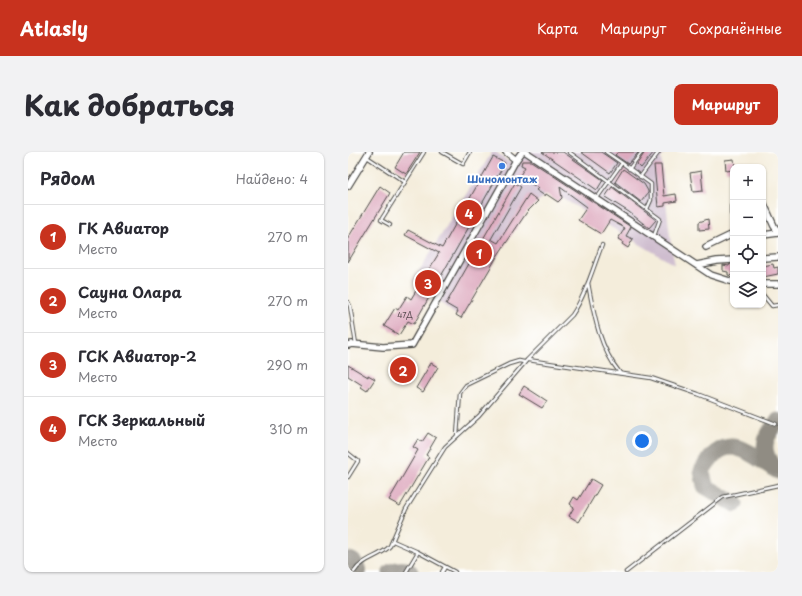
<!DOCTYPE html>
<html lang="ru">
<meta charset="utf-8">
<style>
body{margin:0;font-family:"Playpen Sans",sans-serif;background:#f2f2f3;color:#2b2b33}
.controls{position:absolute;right:12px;top:12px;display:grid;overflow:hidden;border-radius:8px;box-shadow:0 1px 3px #0004}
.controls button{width:36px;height:36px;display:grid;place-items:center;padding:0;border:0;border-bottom:1px solid #e1e1e2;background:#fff;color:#2b2b33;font:20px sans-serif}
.you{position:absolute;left:294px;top:289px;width:14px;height:14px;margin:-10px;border:3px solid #fff;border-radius:50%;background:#1a73e8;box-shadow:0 0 0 6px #1a73e833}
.badge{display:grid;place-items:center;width:26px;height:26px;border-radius:50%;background:#c8321e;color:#fff;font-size:13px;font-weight:700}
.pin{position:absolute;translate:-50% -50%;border:2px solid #fff;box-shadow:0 1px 4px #0006}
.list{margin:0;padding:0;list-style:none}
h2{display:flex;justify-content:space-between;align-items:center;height:52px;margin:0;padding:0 16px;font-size:17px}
h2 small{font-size:13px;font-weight:400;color:#7c7c81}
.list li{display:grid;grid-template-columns:26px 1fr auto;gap:12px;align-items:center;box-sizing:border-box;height:64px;padding:0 16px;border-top:1px solid #e1e1e2}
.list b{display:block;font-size:15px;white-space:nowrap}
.list p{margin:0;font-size:13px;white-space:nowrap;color:#7c7c81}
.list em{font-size:13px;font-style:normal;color:#7c7c81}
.icon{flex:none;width:22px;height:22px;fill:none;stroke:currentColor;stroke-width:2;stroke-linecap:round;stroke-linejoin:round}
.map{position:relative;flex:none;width:430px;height:420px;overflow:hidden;border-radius:8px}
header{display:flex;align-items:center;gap:24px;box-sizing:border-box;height:56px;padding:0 20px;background:#c8321e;color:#fff}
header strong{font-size:19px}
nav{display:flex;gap:22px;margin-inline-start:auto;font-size:14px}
.intro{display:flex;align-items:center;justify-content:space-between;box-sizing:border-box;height:96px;padding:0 24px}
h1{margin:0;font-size:28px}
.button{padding:10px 18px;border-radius:8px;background:#c8321e;color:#fff;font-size:14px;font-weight:700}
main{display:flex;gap:24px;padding:0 24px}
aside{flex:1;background:#fff;border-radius:8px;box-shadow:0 1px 3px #0004}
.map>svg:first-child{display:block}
</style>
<header>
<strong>Atlasly</strong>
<nav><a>Карта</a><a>Маршрут</a><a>Сохранённые</a></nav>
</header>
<div class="intro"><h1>Как добраться</h1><a class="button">Маршрут</a></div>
<main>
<aside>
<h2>Рядом<small>Найдено: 4</small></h2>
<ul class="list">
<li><span class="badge">1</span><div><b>ГК Авиатор</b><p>Место</p></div><em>270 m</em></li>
<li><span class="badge">2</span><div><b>Сауна Олара</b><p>Место</p></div><em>270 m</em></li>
<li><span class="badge">3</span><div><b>ГСК Авиатор-2</b><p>Место</p></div><em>290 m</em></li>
<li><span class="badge">4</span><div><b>ГСК Зеркальный</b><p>Место</p></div><em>310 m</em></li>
</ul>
</aside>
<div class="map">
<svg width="430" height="420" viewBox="0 0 430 420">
<rect width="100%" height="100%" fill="#fff"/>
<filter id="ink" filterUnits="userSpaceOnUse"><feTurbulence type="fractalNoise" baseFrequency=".025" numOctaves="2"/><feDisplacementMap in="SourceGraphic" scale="8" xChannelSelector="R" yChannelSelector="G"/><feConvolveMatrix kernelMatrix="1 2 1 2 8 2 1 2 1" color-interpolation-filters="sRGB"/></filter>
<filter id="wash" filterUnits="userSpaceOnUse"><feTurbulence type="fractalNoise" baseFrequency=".012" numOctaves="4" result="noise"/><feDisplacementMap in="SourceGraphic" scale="16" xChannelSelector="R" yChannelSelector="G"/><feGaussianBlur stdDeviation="0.9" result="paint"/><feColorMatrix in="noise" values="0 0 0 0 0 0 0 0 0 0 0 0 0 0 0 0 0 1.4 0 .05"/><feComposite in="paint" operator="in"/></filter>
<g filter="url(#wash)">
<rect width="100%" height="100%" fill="#f4eddb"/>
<path fill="#cfbdcf" d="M144,0H148L162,11L170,0H317L313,6L323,93L327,113L214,46L210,50L198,42L179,60L150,103L113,166L108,163L65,129Z"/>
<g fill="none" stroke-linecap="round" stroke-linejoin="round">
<g stroke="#908c83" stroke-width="17">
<path d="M425,316C423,311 419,307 418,301C414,289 423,278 430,269"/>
<path d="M387,352L357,334L354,319C378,276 399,300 430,319"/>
<path d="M0,408C6,409 9,414 10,420"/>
<path d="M43,420C50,417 56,416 62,420"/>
</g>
</g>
<g id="blocks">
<g fill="#deaabf">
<path d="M56,0H72L58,22L47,15Z"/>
<path d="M194,0H215L255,28L249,38Z"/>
<path d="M233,0H253L269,11L262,21Z"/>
<path d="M270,0H291L280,12L267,3Z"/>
<path d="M297,0H306L293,16L289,12Z"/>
<path d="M145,5L157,11L66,172L60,169L51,183L36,174L47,156L50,158L59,144L63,147L91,101L57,83L60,78L94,96Z"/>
<path d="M386,7L387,15H385V18L378,19L377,8Z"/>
<path d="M174,9H183L283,75L278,84L285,87L280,96L274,92L275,90L270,87L277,76L262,68L253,82L230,68L239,55L212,35L214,46L210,50L198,42L197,44L188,38L190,36L177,28L175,31L169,28L177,15L173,13Z"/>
<path d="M306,13H313L316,44L328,42L329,49L317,51V54L310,55Z"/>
<path d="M275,17L296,32L300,39V41L293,50L267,30Z"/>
<path d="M353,19L355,39L345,40L342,21Z"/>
<path d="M167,31L173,35L143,87L150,91L181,42L190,49L179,60L150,103L113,166L108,163L110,159L98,152Z"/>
<path d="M32,34L42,41L0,110V86Z"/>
<path d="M264,35L308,68L301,76L281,60L257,45Z"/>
<path d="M360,67L361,77L351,78V70Z"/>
<path d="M382,112H385V124L380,123V120L375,119V113L381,114Z"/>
<path d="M425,112L426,116L430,115V122L415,125V114Z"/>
<path d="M56,207L64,212L54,228L46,223Z"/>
<path d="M83,211L90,215L75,240L68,236Z"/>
<path d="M0,213L20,225V223L27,227L19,239L13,235L14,233L0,224Z"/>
<path d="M176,234L199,249L194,256L171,242Z"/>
<path d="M80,281L88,286L78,303L81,305L52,354L41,348L70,298L65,295L70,287L74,290Z"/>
<path d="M243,327L253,333L231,370L221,364L226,355L222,352L226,345L230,348Z"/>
</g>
</g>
</g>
<g filter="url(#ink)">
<use href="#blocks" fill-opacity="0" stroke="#494845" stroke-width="1"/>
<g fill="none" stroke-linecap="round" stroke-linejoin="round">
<g stroke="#494845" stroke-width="4.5">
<g id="lane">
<path d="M94,0L115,12L122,0"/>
<path d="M221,0L312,67L306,84"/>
<path d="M19,5L57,30"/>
<path d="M274,11L303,32V48L299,57"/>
<path d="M281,17L294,0"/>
<path d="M292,25L311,0"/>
<path d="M249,46L274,11L258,0"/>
<path d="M42,73L33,68L76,0"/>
<path d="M240,131C246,163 251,195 272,221"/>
<path d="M415,143L424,154L430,153"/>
<path d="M0,150L2,154L8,192"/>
<path d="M180,208L303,226L350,242L428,272"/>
<path d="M109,284L112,241L118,233L161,212L171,209L176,210"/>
<path d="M0,301L10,309L0,325"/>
<path d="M45,389L70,400L107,420"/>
<path d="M6,420C15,406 32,405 42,394L58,357L97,295L131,264L179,208L224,163C238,142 245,116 254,93"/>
<path d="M58,420L70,400"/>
<path d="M94,420L97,415"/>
<path d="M278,420L375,345L430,333"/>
</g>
</g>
<g stroke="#494845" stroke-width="8">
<g id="street">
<path d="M158,0L168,8"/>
<path d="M178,0L363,123L385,130"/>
<path d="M0,34L21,0"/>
<path d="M415,50L426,74L430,80"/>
<path d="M385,55V61"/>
<path d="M415,83L430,81"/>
<path d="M358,95L385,82"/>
<path d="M415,106L430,105"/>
<path d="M349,113L369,109L385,108"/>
<path d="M415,132H430"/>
<path d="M0,193L4,192L35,195L64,193L168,8L174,0"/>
</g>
</g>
<use href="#lane" stroke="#fff" stroke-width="2.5"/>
<use href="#street" stroke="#fff" stroke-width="5.5"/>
</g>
</g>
<circle fill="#3f7fe0" stroke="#fff" stroke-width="1.5" cx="154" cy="14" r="4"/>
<g text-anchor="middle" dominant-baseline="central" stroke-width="4" stroke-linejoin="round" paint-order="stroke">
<g font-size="8" fill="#584b50">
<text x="57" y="163">47Д</text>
</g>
<g font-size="10" font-weight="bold" fill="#366cbe" stroke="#fff">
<text x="154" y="26">Шиномонтаж</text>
</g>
</g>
</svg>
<div class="controls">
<button>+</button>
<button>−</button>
<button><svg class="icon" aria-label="locate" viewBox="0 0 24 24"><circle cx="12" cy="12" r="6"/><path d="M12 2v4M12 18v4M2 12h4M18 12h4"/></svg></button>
<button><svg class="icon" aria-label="layers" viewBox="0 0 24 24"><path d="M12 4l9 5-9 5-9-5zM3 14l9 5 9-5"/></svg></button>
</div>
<div class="you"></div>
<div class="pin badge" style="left:131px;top:101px">1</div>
<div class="pin badge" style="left:55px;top:218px">2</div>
<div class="pin badge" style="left:80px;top:131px">3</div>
<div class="pin badge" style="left:121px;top:61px">4</div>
</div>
</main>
